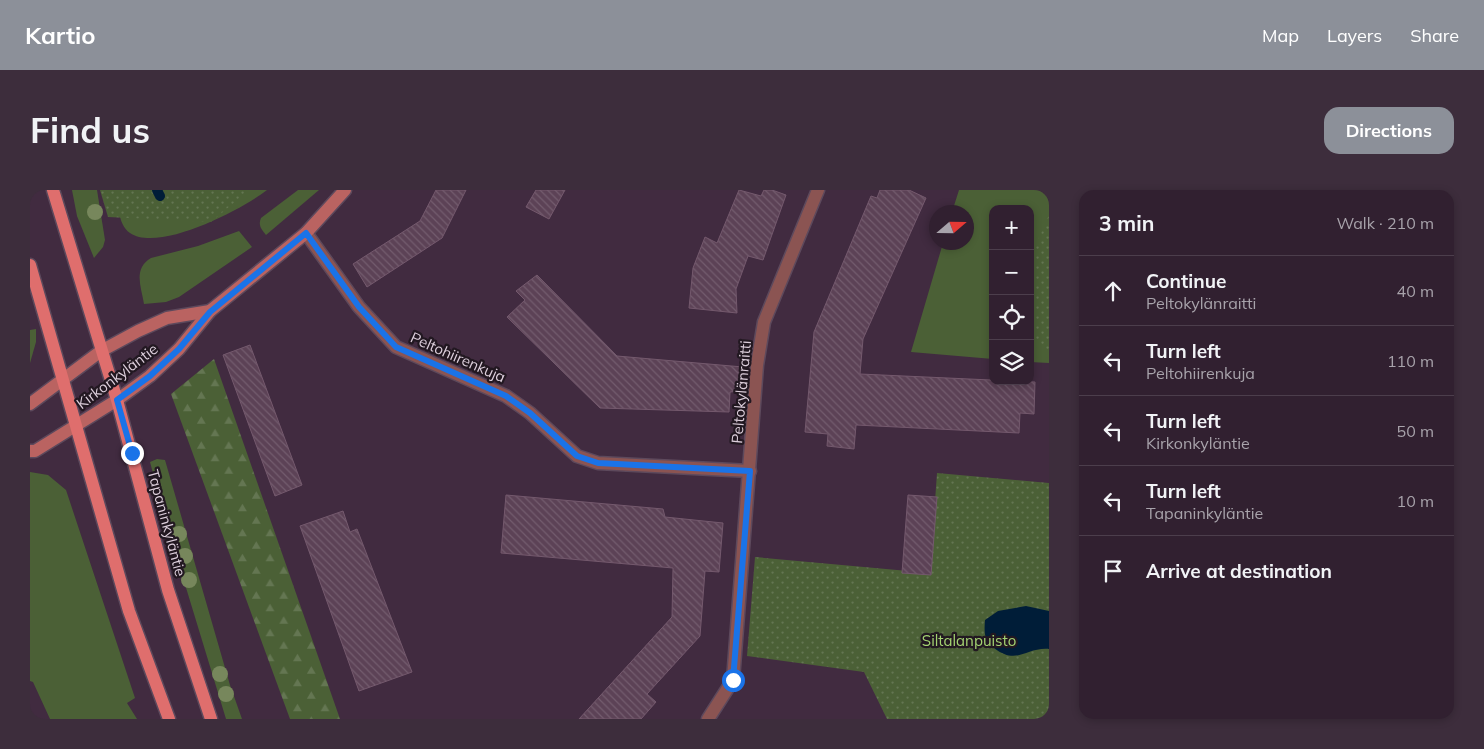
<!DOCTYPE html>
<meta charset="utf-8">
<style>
body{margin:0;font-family:Mulish,sans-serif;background:#3d2d3c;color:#f1f3f6}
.controls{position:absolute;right:15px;top:15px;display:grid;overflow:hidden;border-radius:10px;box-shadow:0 2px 8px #0003}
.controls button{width:45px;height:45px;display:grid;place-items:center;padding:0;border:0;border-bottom:1px solid #4c3e4c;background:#312030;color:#f1f3f6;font:25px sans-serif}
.compass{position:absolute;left:899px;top:15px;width:45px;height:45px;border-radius:50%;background:#312030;box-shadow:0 2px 8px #0003;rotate:70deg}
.stop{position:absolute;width:15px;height:15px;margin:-11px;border:4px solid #1a73e8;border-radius:50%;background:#fff}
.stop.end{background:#1a73e8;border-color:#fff;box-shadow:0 1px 5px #0008}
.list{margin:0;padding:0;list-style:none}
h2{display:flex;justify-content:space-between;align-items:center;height:65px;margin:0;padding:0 20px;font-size:21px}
h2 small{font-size:16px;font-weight:400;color:#a8a3ab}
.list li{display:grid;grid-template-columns:32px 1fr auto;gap:15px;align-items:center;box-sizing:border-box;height:70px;padding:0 20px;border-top:1px solid #4c3e4c}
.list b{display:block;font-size:19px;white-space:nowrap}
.list p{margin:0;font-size:16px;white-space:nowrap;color:#a8a3ab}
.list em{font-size:16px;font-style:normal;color:#a8a3ab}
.icon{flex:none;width:28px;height:28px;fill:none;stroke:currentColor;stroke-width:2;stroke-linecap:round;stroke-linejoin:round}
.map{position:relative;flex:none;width:1019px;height:529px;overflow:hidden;border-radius:15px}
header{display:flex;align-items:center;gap:30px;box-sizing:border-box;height:70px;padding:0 25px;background:#8c9099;color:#fff}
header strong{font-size:24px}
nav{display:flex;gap:28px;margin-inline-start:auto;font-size:18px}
.intro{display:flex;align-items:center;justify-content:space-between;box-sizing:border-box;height:120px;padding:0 30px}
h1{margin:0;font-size:35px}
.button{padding:12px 22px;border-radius:15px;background:#8c9099;color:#fff;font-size:18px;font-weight:700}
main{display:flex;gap:30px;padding:0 30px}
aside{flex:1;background:#312030;border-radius:15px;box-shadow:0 2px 8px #0003}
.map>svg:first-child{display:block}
</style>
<header>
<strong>Kartio</strong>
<nav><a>Map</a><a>Layers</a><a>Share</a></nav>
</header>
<div class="intro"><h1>Find us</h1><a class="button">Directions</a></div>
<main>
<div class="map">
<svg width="1019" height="529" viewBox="0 0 1019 529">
<defs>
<pattern id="forest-firs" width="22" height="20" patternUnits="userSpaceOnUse" patternTransform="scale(1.25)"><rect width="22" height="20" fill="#4b6036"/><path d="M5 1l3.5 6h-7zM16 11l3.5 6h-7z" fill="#647652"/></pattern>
<pattern id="park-dots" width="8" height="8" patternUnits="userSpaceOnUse" patternTransform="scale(1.25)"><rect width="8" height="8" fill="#4b6036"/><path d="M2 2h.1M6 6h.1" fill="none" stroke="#647652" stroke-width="1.8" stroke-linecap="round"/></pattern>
<pattern id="building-back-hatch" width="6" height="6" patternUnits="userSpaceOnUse" patternTransform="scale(1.25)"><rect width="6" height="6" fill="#5c4256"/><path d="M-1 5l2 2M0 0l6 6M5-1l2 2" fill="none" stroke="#735c6e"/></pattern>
</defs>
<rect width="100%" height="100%" fill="#412b40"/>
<g fill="#4b6036">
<path d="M42,0H67L75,50L73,57L64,68L47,26Z"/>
<path d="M86,0H237C213,19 129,63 100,43C87,34 89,13 86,0Z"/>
<path d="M268,0H289L236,45C231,39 228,35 231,28Z"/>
<path d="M929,0H1019V173L1000,172V19H963V169L881,162L913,53L936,52V22H922Z"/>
<path d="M209,41L222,57L149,107L136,112L114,114C111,96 103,79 121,68L168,56Z"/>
<path d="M6,139V152L0,173V140Z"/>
<path d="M127,269L135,270L200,495L212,529H196L136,332L120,272Z"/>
<path d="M0,282L18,285L36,300L105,508L97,513L107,529H20L3,492L0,491Z"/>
</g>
<path fill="url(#forest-firs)" d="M184,169L310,529H260L141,204Z"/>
<g fill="url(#park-dots)">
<path d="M70,0H219L181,32L78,27Z"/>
<path d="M1019,25V160L1000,152V68Z"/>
<path d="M907,283L1019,293V529H857L834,482L717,466L725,367L900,383Z"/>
</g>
<path fill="#001d38" d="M996,416L1019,421V459C996,457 987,476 964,458C954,451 954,442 955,430L968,421Z"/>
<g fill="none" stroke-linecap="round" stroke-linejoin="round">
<path stroke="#001d38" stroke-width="10" d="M127,0L130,6"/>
</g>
<g fill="url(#building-back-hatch)" stroke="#74596d">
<path d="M406,0H436L412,48L337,97L323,74L390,31Z"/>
<path d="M506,0H535L519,29L496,17Z"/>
<path d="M709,0L731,6L734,0H742L756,5L733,70L718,66L706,99L707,123L659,118L663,78L675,47L687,53Z"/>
<path d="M850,0H879L896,8L833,149L830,184L1005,192L1004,224L990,223L989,243L826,235L824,259L797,256L798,244L775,242L784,142L841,6L847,8Z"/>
<path d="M507,85L587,166L713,177L709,201L700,202L699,222L570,218L477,127L495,110L486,101Z"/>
<path d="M220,155L272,295L245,306L193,165Z"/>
<path d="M476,305L633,319L635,327L693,333L689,382L675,381L670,446L617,504L626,512L611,529H549L642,427L643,378L471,363Z"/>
<path d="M878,305L907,307L901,385L872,383Z"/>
<path d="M313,321L320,342L327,339L382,482L329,501L270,336Z"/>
</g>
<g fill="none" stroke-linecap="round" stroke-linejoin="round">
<g stroke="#5d495c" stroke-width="15">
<g id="street">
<path d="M276,43L329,117L366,157L476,206L500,223L547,266L568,273L720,281"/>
<path d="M678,529L703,490L727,175L734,132L788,0"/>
</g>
</g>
<g stroke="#5d495c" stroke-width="15">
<g id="secondary">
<path d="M0,214L71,161L108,141L137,128L180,121"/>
<path d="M0,261H5L87,210L120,186L149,159L180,121L276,43L315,0"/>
</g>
</g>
<g stroke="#5d495c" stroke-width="15">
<g id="primary">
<path d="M23,0L87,210L138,400L181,529"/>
<path d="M0,75L99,421L139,529"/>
</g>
</g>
<use href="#street" stroke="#8b5452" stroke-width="12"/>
<use href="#secondary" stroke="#ba6361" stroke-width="12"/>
<use href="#primary" stroke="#df6e6d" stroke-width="12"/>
</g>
<g fill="#77875c">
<circle cx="65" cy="22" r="8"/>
<circle cx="149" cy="344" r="8"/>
<circle cx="155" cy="366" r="8"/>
<circle cx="159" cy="390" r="8"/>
<circle cx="190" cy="484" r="8"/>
<circle cx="196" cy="504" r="8"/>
</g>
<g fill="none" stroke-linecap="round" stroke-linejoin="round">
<path stroke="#1a73e8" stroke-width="6" d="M102,263L87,210L120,186L149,159L180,122L276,43L329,117L366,157L476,206L500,223L547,266L568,273L720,281L703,490"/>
</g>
<g text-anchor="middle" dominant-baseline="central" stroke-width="4.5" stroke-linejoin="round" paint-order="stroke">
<g font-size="15" fill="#ddcfdc" stroke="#221821">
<text transform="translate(428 167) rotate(24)">Peltohiirenkuja</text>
<text transform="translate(87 186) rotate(-37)">Kirkonkyläntie</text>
<text transform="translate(711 202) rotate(-85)">Peltokylänraitti</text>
<text transform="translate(137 333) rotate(75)">Tapaninkyläntie</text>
</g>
<g font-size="15" fill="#a4d372" stroke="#221821">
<text x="939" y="450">Siltalanpuisto</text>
</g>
</g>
</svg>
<div class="controls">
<button>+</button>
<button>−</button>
<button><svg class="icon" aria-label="locate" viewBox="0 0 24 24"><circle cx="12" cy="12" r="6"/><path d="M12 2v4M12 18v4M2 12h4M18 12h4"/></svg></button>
<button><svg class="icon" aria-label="layers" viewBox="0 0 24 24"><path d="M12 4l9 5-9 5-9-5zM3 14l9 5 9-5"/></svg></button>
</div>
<svg class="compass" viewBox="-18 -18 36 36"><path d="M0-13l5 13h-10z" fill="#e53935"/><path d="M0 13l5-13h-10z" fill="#a8a3ab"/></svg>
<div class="stop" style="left:703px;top:490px"></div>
<div class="stop end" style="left:102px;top:263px"></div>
</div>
<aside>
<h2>3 min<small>Walk · 210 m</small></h2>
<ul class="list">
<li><svg class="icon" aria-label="ahead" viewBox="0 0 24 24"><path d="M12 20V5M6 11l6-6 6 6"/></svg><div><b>Continue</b><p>Peltokylänraitti</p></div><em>40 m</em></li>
<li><svg class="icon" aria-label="left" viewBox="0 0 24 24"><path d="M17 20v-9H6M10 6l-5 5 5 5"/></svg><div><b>Turn left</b><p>Peltohiirenkuja</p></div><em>110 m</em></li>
<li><svg class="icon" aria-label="left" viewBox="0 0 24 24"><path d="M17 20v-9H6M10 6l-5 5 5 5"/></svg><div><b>Turn left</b><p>Kirkonkyläntie</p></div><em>50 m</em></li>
<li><svg class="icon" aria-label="left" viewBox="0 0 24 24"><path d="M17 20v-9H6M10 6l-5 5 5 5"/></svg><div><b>Turn left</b><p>Tapaninkyläntie</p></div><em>10 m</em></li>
<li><svg class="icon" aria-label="arrive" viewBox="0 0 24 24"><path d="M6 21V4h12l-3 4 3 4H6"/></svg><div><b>Arrive at destination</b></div></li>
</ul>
</aside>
</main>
